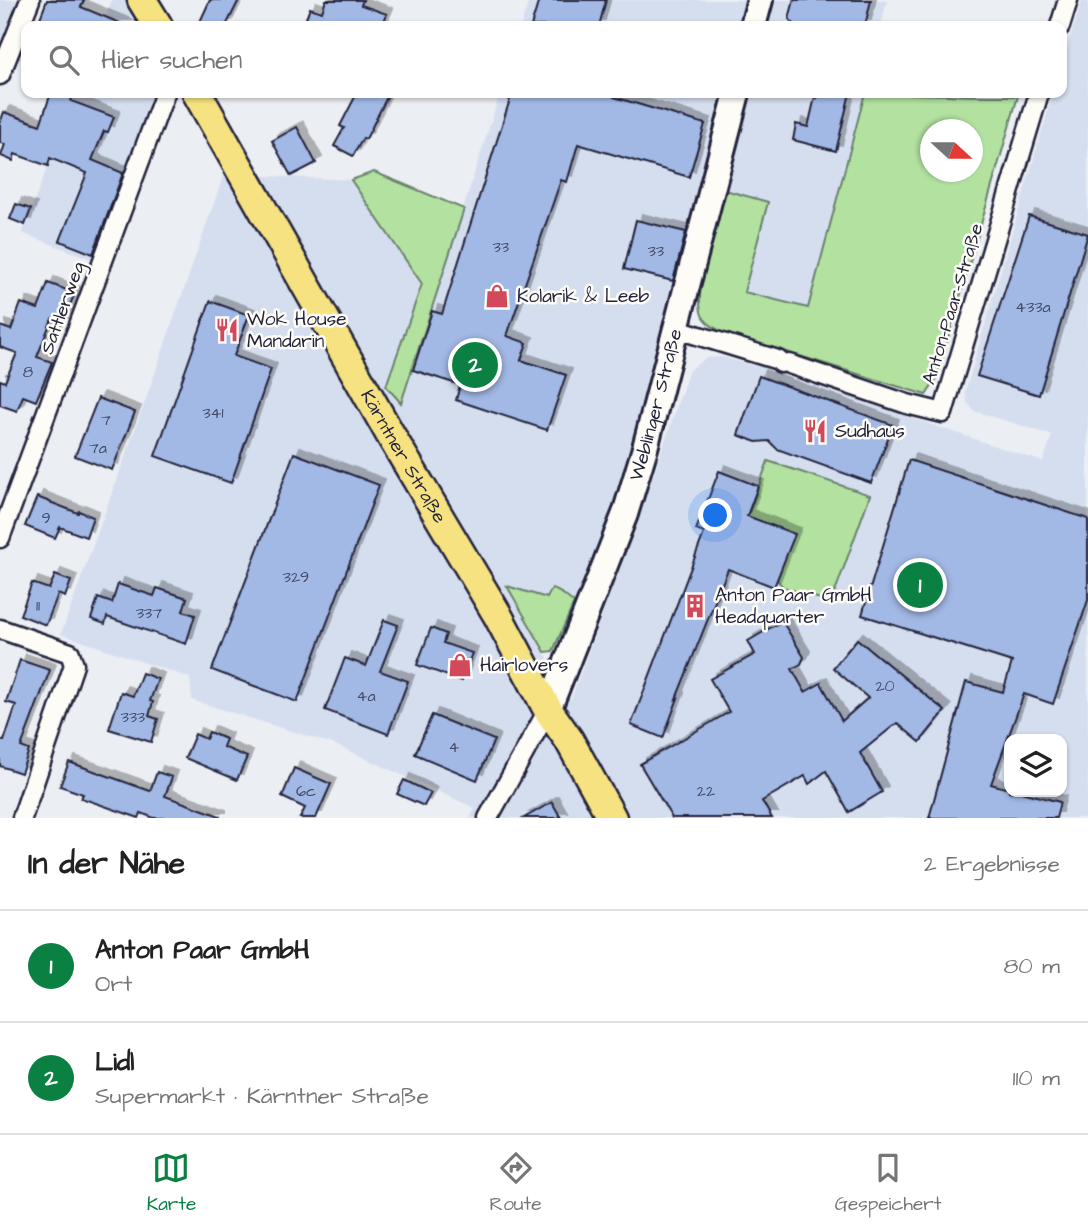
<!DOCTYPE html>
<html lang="de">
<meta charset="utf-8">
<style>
body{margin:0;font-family:"Architects Daughter",sans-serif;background:#f6f6f6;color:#222}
.controls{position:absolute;right:21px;bottom:21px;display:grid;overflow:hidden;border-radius:14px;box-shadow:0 2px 5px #0004}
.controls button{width:63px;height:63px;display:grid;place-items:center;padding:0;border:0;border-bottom:2px solid #e0e0e0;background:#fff;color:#222;font:35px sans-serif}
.compass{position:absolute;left:920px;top:119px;width:63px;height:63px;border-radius:50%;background:#fff;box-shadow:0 2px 5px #0004;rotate:111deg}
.you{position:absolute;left:716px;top:516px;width:24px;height:24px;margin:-18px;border:5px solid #fff;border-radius:50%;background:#1a73e8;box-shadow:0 0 0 10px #1a73e833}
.badge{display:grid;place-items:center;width:46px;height:46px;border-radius:50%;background:#0b8043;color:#fff;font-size:23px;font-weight:700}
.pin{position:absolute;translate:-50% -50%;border:4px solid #fff;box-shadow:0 2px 7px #0006}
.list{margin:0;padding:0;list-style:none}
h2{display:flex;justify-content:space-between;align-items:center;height:91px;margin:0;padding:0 28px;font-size:30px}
h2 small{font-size:23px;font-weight:400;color:#767676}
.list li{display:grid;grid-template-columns:46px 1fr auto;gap:21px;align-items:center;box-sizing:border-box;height:112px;padding:0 28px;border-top:2px solid #e0e0e0}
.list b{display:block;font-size:26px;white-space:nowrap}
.list p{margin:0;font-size:23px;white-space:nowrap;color:#767676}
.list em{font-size:23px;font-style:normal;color:#767676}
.icon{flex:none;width:38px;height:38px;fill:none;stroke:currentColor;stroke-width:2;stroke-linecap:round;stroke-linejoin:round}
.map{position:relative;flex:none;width:1088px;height:818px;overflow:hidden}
.search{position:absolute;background:#fff;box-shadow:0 2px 5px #0004;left:21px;right:21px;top:21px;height:77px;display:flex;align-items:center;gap:18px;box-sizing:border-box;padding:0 24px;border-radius:14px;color:#767676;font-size:26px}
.sheet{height:315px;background:#fff}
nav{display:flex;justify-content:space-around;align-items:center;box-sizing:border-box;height:98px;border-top:2px solid #e0e0e0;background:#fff;font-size:19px;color:#767676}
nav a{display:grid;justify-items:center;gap:4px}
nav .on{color:#0b8043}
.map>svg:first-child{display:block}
</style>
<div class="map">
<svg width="1088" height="818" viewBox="0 0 1088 818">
<defs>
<filter id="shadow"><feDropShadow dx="6" dy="-6" stdDeviation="0" flood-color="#0004"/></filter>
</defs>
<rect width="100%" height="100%" fill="#ebeef3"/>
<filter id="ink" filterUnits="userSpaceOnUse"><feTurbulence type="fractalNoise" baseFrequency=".0143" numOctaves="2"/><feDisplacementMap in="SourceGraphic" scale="14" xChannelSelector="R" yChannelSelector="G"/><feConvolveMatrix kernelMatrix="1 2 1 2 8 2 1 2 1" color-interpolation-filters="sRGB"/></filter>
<g filter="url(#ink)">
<g fill="#d5deef" fill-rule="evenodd">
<path d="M0,0H30L0,75Z"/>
<path d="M112,0H142L158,26H102Z"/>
<path d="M529,0H887L881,26H521Z"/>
<path d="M1082,0H1088V818H470L475,808L336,745L192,700L190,678L61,634L147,396L224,174L351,180L422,284L386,386L401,403L500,93H865L808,308L744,292L768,202L703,184L629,473L576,604L552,589L547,598L508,587L571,699L647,494L689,370L706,358L721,357L759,367L1043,462L1052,435L974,411L967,402L965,392L1053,93H1062V65ZM1009,739H1062V792H1009Z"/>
<path d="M76,93H174V97L166,107L107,265L22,233Z"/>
</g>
<g fill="#b2e1a0" stroke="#6a826e" stroke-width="2" fill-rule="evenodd">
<path d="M865,93C916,93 966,97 1018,96L936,380L926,395L722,332C715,328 705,323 702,315C693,291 716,217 722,190H725L768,202L744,292L808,308ZM930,130H972V172H930Z"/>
<path d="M374,172L464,209L401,403L386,386L422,284L351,180Z"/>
<path d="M768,461L870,495L835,592L829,599L823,600L783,587L777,580L794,534L738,543Z"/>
<path d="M507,586L547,598L552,588L563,594L574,603L553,651L545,652Z"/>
</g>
<g fill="#a2b8e5" stroke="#22223b" stroke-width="2" filter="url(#shadow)">
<path d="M47,0H84L81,7L127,26H52L39,21Z"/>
<path d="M210,0H239L226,26H198Z"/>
<path d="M326,0H363L361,5L387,14L382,26H303L310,8L322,12Z"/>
<path d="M539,0H606L599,26H531Z"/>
<path d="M794,0H871L865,26H796L789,19Z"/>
<path d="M51,93H74L71,101L114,117L108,132L104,131L92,160L123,173L93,254L60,241L87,173L50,158L48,166L15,154L13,161L1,156L5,144L0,143V123L4,112L40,125Z"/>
<path d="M357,93H389L366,139L363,138L353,156L334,146L344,128L340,126Z"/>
<path d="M512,93H615L614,97L705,124L689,177L578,144L567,182L561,180L507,336L527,343L521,360L566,375L547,430L456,400L460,385L413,370L432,311L442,314Z"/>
<path d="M819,93H850L836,151L793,140L796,124L808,127L815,97L817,98Z"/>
<path d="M297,127L316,163L291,176L272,141Z"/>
<path d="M16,204L31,209L25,225L10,219Z"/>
<path d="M1029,216L1088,234L1039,395L977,376Z"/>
<path d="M636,220L686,232L673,281L624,269Z"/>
<path d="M48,283L75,293L62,324L52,319L37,357L52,362L36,401L23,396L17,411L0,405V380L5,382L17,353L0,347V326L11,330L21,303L38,309Z"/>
<path d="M210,301L249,315L234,356L271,369L231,483L155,456Z"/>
<path d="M759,376L893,425L871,483L777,449L769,441L756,442L738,435Z"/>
<path d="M98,398L135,412L112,470L75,456Z"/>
<path d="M294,453L379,485L297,702L212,670Z"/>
<path d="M909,460L1088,519V600L1053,704L1024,694L991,784L1009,789V792H1021L1060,802L1056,818H929L966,682L1003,692L1012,662L862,615Z"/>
<path d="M719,471L758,486L747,516L795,534L774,587L728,569L676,699L678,698L663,738L631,725L704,533L696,530Z"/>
<path d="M37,497L78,513L79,511L93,517L86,537L60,527L55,538L25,526Z"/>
<path d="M55,575L71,581L65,597L58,594L46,625L20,615L32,583L49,589Z"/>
<path d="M118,584L154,596L157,588L187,598L183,611L195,615L186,644L107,617L105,624L91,619L98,598L112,603Z"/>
<path d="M384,620L398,625L380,671L408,681L388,734L325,710L345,658L366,666Z"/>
<path d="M782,621L804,657L801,664L792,669L805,692L821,683L842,721L868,698L833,668L857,639L945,711L920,742L897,723L860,753L882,792L849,812L826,771L809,784L805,776L762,801L772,818H672L640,764L729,712L710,679L755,654L748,641Z"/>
<path d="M431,628L446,634L443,643L472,653L462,681L417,665Z"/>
<path d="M20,660L50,670L21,747L29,750L21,773L0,766V740L4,741L16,705L6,702Z"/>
<path d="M142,673L158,679L150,701L153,702L149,716L158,719L151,742L109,729L121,692L133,696Z"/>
<path d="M432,715L494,740L477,780L415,754Z"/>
<path d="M209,732L226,739L223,747L247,757L237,780L185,758L195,734L206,739Z"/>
<path d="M69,762L150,791L157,772L172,777L165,796L220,816V818H154L141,813L139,818L81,798L83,794L60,786Z"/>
<path d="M294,768L331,784L316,818H300L305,808L282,797Z"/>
<path d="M404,780L431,793L424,806L397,794Z"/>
<path d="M552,802L561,818H524Z"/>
</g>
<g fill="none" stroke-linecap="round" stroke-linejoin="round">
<g stroke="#22223b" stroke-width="23">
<g id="street">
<path d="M1060,26L1068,0"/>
<path d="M0,75L30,0"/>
<path d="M677,329L778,360L781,363"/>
<path d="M789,364L907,404L943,413L1039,93"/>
<path d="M0,538L165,93"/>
<path d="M0,629L70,653L74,665L22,818"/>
<path d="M488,818L548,710"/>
</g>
</g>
<g stroke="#22223b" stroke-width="30">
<g id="secondary">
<path d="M753,26L760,0"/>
<path id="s1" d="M548,710L625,514L645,448L737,93"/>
</g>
</g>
<g stroke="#22223b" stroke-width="33">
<g id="primary">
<path d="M142,0L158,26"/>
<path id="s2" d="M197,93L394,441L497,614L548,710L569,740L612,818"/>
</g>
</g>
<use href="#street" stroke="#fdfcf7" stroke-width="18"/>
<use href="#secondary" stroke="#fdfcf7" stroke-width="24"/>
<use href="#primary" stroke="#f6e281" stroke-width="28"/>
</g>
</g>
<defs>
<g id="shop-bare" transform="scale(1.89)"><path d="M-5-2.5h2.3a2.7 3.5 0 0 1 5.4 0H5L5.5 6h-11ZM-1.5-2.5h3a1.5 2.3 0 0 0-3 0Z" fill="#d1495b" stroke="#fdfcf7" stroke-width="2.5" paint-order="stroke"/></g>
<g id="restaurant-bare" transform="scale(1.89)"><path d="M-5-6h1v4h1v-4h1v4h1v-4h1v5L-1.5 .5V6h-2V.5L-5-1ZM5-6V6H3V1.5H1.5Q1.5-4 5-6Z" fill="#d1495b" stroke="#fdfcf7" stroke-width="2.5" paint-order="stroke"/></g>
<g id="building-bare" transform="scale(1.89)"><path d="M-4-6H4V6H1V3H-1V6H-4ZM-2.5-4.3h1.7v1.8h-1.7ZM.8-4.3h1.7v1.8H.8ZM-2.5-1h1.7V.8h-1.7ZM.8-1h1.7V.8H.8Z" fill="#d1495b" stroke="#fdfcf7" stroke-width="2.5" paint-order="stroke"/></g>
</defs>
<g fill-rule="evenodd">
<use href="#shop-bare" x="497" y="296"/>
<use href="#restaurant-bare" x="227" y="330"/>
<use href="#restaurant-bare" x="815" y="431"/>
<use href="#building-bare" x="695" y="606"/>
<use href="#shop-bare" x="460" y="665"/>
</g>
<g text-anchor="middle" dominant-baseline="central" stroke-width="5" stroke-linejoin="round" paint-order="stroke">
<g font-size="16" fill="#424866">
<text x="501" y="247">33</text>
<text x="656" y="251">33</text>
<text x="1033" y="307">433a</text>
<text x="28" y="372">8</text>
<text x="213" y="413">341</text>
<text x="106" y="420">7</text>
<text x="98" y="448">7a</text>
<text x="46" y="518">9</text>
<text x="296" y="577">329</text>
<text x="38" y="606">11</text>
<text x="149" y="613">337</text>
<text x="885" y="686">20</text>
<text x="366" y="696">4a</text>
<text x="133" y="717">333</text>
<text x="454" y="747">4</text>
<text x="306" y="791">6c</text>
<text x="706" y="791">22</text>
</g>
<g font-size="19" fill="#22223b" stroke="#fdfcf7" text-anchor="start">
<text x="517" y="296">Kolarik &amp; Leeb</text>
<text x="247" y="319">Wok House<tspan x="247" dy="22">Mandarin</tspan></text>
<text x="835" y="431">Sudhaus</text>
<text x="715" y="595">Anton Paar GmbH<tspan x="715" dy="22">Headquarter</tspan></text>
<text x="480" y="665">Hairlovers</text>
</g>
<g font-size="19" fill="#22223b" stroke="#fdfcf7">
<text transform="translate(953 304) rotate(-73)">Anton-Paar-Straße</text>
<text transform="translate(63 308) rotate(-70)">Sattlerweg</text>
<text stroke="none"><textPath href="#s1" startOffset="324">Weblinger Straße</textPath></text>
<text stroke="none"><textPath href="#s2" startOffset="418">Kärntner Straße</textPath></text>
</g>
</g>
</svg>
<div class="controls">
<button><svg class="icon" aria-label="layers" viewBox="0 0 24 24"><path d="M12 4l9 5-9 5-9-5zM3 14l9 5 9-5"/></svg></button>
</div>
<svg class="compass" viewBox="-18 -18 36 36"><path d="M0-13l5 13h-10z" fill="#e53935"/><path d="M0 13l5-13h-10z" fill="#767676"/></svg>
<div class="you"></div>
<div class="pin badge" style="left:920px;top:585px">1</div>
<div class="pin badge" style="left:475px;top:365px">2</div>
<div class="search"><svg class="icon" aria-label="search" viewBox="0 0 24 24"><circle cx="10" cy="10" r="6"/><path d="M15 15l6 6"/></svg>Hier suchen</div>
</div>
<section class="sheet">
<h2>In der Nähe<small>2 Ergebnisse</small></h2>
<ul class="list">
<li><span class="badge">1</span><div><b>Anton Paar GmbH</b><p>Ort</p></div><em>80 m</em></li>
<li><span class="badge">2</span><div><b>Lidl</b><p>Supermarkt · Kärntner Straße</p></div><em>110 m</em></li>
</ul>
</section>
<nav>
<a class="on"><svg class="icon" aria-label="map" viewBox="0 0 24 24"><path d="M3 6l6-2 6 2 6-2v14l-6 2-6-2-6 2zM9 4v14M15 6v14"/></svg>Karte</a>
<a><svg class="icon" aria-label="directions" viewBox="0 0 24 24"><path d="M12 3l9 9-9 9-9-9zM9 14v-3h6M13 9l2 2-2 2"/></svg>Route</a>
<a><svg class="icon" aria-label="saved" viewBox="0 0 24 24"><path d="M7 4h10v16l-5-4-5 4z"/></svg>Gespeichert</a>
</nav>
